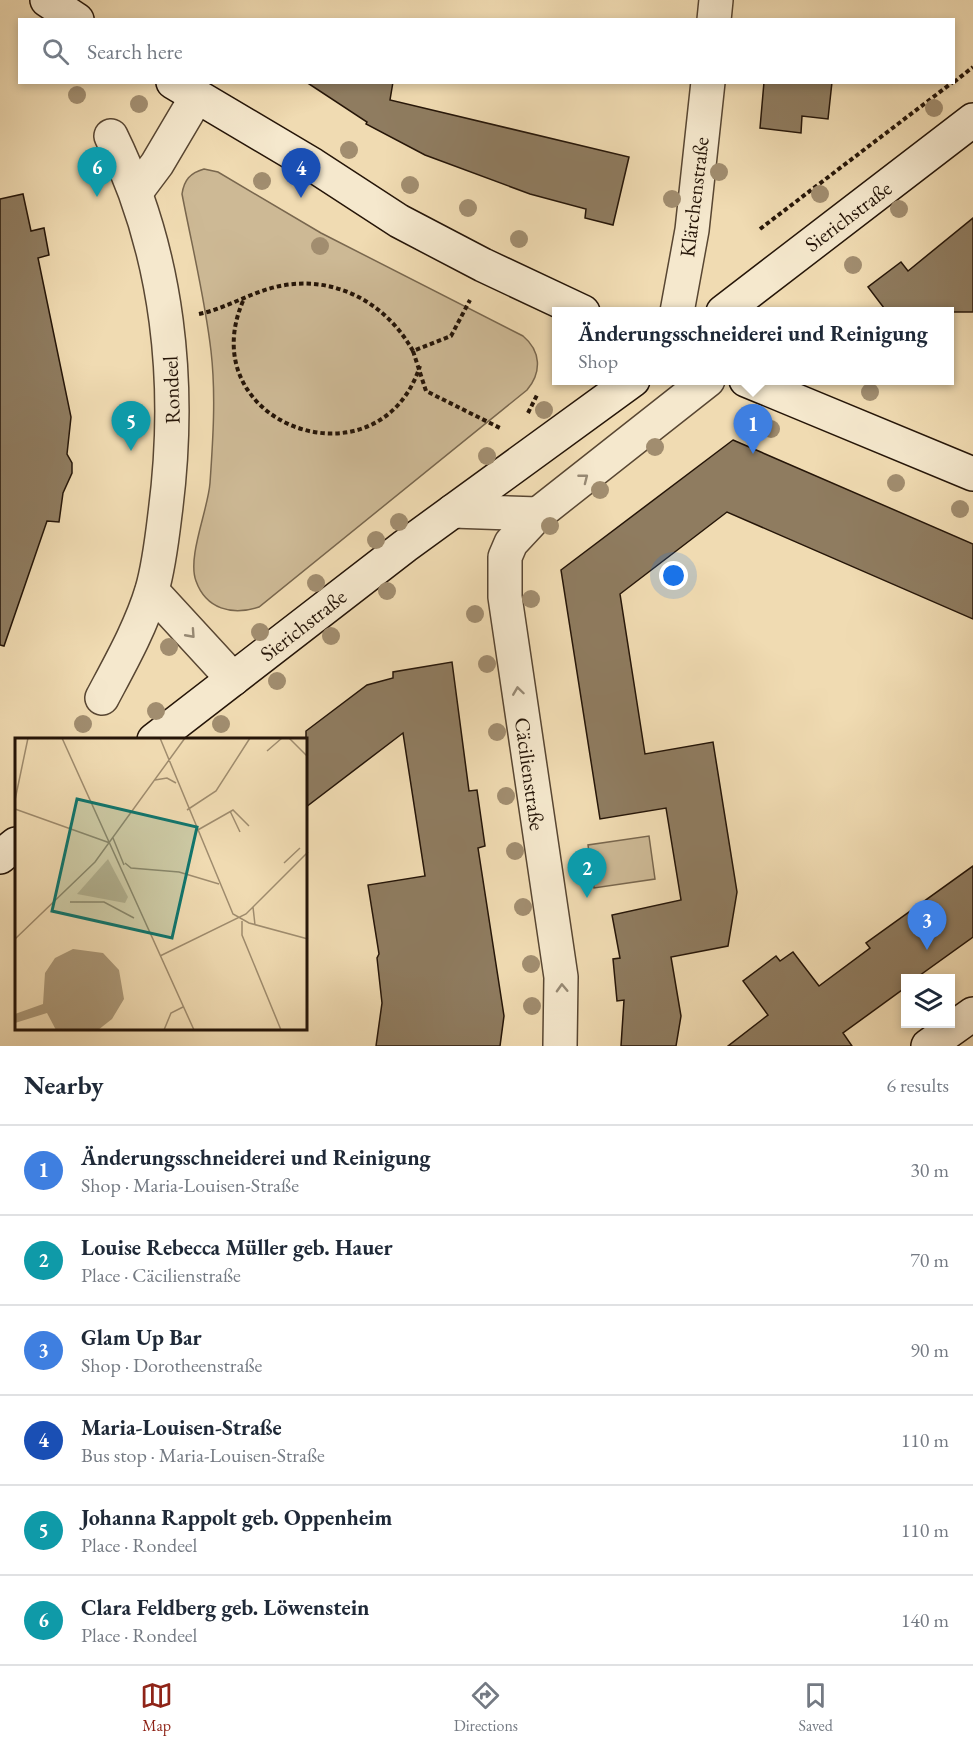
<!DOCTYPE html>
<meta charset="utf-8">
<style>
body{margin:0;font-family:"EB Garamond",serif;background:#f6f6f7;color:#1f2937}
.controls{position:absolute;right:18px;bottom:18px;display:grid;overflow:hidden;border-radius:0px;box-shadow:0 3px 9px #0003}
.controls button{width:54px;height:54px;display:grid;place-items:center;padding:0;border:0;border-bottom:2px solid #e0e1e3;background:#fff;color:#1f2937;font:30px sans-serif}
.you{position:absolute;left:674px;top:576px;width:21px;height:21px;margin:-15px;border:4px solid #fff;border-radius:50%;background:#1a73e8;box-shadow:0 0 0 9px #1a73e833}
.badge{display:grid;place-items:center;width:39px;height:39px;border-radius:50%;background:#8f2418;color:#fff;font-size:20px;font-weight:700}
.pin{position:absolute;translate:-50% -50px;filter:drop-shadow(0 2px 3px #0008)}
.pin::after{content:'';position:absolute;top:32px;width:21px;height:18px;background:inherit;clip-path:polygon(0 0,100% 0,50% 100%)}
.popup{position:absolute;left:552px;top:307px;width:402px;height:78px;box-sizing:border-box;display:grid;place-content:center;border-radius:0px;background:#fff;filter:drop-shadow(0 2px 4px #0005);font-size:20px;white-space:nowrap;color:#747a83}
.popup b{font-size:22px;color:#1f2937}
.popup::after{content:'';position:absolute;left:50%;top:100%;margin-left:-12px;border:12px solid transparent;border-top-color:#fff}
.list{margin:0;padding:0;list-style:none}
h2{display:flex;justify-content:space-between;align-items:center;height:78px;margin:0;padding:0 24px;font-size:26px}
h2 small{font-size:20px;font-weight:400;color:#747a83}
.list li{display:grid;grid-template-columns:39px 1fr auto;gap:18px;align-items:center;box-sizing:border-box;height:90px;padding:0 24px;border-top:2px solid #e0e1e3}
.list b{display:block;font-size:22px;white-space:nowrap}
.list p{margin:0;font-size:20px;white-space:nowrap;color:#747a83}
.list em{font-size:20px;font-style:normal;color:#747a83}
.icon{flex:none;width:33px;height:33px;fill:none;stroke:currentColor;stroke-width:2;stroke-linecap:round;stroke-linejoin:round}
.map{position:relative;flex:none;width:973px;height:1046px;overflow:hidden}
.search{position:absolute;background:#fff;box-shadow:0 3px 9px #0003;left:18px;right:18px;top:18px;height:66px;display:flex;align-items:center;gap:15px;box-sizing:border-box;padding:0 21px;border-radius:0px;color:#747a83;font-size:22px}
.sheet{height:618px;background:#fff}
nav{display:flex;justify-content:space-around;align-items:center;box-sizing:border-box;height:84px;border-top:2px solid #e0e1e3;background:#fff;font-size:16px;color:#747a83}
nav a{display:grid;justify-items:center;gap:3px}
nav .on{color:#8f2418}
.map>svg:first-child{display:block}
</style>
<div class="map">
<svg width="973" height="1046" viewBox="0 0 973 1046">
<rect width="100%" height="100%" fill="#f0dbb2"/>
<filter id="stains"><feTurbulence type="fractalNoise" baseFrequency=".00333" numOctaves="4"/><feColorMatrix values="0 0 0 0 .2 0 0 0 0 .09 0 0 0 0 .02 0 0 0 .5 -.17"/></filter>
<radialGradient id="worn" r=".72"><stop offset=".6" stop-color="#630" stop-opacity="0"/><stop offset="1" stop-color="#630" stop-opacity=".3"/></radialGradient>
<g fill="#cdb995" stroke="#79674e" stroke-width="1.5">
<path d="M204,169L218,172L321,233L523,336C541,351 542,372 527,390L259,607C232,616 206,609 196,581C187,557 208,510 210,483C213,440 216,394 211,351C205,299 192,246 182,194C184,180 190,173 204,169Z"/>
<path d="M649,836L655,879L594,888L588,845Z"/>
</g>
<g fill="#8f7c60" stroke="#251508" stroke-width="1.5">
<path d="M306,82H393L390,100L629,157L613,225L585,218L586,209L530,194L425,155L366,124L367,122Z"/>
<path d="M764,82H832L828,119L802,116L801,133L760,128Z"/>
<path d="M23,194L31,231L44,228L49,255L38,258L71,417L67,454L72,463V473L63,493L59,522L47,521L4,646L0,645V199Z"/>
<path d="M973,218V312H887L868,287L901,262L908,271Z"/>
<path d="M733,440L973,544V619L727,512L620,594L645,754L713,742L737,892L728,946L671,957L681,1016L676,1046H621L624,1000L617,1001L613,959L620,958L612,915L681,900L666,808L600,819L561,570Z"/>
<path d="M452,662L469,791L477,790L485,846L478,848L504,1016L500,1046H376L382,1003L377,958L379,954L368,885L425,876L403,733L306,807V731L367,685L393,678V672Z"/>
<path d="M973,866V937L916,978H906V987L843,1033L852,1046H728L768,1015L743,981L776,956L780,961L793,952L819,986L870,948L866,943Z"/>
</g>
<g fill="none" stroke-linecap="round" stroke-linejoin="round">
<g stroke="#584632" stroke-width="36">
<g id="street">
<path d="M714,20L716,0"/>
<path d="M136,192L157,164L196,98"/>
<path d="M677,312L692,230L708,82"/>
<path d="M453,511L538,514"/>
<path d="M152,591L233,679"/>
<path d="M102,698C120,664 141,627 152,590C159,566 162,539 165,514C182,385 169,254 111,136"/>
<path d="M560,1046L561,977L505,597V557L511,543L538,514L708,380"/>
</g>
</g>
<g stroke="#251508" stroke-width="36">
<g id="secondary">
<path d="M47,0L77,20"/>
<path d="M173,82L313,165L399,221L483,265L583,312"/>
<path d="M723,312L973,120"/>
<path d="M746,380L973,474"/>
<path d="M154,740L405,546L633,380"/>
<path d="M0,857L16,844"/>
<path d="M928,1046L973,1014"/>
</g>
</g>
<g stroke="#251508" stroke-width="4" stroke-dasharray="4.5 3" stroke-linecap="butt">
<path d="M954,82L973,67"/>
<path d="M760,229L953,82"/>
<path d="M243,301C190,425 379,492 420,366"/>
<path d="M199,314C223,309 245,296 268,289C327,271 384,299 413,351L451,336L470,300"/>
<path d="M413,351L426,391L502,429"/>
<path d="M528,413L537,395"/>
</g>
<use href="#street" stroke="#f5e8cd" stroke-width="33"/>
<use href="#secondary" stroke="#f5e8cd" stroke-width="33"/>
</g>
<g fill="#a18d6f">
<circle cx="77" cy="95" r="9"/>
<circle cx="139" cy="104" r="9"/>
<circle cx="934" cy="108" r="9"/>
<circle cx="349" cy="150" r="9"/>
<circle cx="719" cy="172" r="9"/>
<circle cx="262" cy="181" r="9"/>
<circle cx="410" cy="185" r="9"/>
<circle cx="820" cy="194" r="9"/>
<circle cx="672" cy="199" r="9"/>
<circle cx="468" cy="208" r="9"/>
<circle cx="899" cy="209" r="9"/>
<circle cx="519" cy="239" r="9"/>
<circle cx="320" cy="246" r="9"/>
<circle cx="853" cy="265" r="9"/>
<circle cx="870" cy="392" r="9"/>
<circle cx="544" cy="410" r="9"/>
<circle cx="771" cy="429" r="9"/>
<circle cx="655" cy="447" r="9"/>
<circle cx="487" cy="456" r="9"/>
<circle cx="896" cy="483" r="9"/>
<circle cx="600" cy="490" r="9"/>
<circle cx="960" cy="509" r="9"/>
<circle cx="399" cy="522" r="9"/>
<circle cx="550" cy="526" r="9"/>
<circle cx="376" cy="540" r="9"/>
<circle cx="316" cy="583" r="9"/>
<circle cx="387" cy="591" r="9"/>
<circle cx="531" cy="599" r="9"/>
<circle cx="475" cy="614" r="9"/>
<circle cx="260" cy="632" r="9"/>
<circle cx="331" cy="636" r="9"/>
<circle cx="169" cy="647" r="9"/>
<circle cx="487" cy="664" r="9"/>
<circle cx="277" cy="681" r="9"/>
<circle cx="156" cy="711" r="9"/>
<circle cx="83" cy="724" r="9"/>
<circle cx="221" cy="724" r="9"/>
<circle cx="497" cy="732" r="9"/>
<circle cx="506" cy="796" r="9"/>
<circle cx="515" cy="851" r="9"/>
<circle cx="523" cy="907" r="9"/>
<circle cx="531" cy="964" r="9"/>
<circle cx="532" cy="1006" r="9"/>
</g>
<defs><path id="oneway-chevron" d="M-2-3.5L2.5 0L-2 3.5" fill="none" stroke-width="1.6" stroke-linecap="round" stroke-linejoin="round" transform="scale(1.5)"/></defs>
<g stroke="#978974">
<use href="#oneway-chevron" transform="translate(584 478) rotate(-38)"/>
<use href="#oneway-chevron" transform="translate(191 634) rotate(48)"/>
<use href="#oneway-chevron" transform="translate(518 691) rotate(-98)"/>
<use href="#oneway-chevron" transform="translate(562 988) rotate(-92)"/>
</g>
<g text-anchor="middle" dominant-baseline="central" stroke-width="4.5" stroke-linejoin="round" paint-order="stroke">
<g font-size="21" fill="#251508" stroke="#f5e8cd">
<text transform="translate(694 197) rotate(-83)">Klärchenstraße</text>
<text transform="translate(848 216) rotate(-37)">Sierichstraße</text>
<text transform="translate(171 390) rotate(-92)">Rondeel</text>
<text transform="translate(303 625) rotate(-38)">Sierichstraße</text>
<text transform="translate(530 774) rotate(82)">Cäcilienstraße</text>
</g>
</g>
<g transform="translate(15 738)">
<rect width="292" height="292" fill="#f0dbb2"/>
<path d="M93,121L113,159L110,165L62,156Z" fill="#cdb995"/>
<path d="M58,211L88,215L104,232L109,261L97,281L83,292H41L32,275L0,285V276L28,266L30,235L40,220Z" fill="#ab9878"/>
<path fill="none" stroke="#9f8c6e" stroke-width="1.5" d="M47,0L179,292M145,0L218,176L234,185L293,201M274,0L293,19M252,13L267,0M140,42L152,40L161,45M0,62L13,0M0,71L95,105M172,72L201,53L235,0M215,73L225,94M181,93L218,72L234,88M98,100L109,127M110,125L116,130L164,134L204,146M269,125L285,110M55,164H89L119,180M238,169L240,187M227,183V197L266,292M0,201L80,124L170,0M145,218L231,176L293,114M149,292L156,275L168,269"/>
<path fill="#0f766e" fill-opacity="0.15" stroke="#0f766e" stroke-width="3" d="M62,61L182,89L157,200L37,173Z"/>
<rect width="292" height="292" fill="none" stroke="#251508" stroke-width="3"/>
</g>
<rect width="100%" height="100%" filter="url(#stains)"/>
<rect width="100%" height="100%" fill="url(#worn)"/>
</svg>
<div class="controls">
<button><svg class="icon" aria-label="layers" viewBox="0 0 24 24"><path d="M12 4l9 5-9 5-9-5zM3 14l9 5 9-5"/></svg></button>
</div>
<div class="you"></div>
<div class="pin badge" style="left:753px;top:454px;background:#3f7fe0">1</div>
<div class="popup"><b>Änderungsschneiderei und Reinigung</b>Shop</div>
<div class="pin badge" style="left:587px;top:898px;background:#0f9aa8">2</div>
<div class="pin badge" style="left:927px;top:950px;background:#3f7fe0">3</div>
<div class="pin badge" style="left:301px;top:198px;background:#1a4fb4">4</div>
<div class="pin badge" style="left:131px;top:451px;background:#0f9aa8">5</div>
<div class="pin badge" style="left:97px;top:197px;background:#0f9aa8">6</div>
<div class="search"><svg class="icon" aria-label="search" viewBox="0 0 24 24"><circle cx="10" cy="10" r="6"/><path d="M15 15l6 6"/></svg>Search here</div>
</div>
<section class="sheet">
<h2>Nearby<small>6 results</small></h2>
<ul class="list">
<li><span class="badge" style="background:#3f7fe0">1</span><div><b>Änderungsschneiderei und Reinigung</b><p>Shop · Maria-Louisen-Straße</p></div><em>30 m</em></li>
<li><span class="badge" style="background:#0f9aa8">2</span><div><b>Louise Rebecca Müller geb. Hauer</b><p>Place · Cäcilienstraße</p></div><em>70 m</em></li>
<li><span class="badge" style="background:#3f7fe0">3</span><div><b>Glam Up Bar</b><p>Shop · Dorotheenstraße</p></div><em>90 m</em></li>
<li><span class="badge" style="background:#1a4fb4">4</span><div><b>Maria-Louisen-Straße</b><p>Bus stop · Maria-Louisen-Straße</p></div><em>110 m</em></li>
<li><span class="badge" style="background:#0f9aa8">5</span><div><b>Johanna Rappolt geb. Oppenheim</b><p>Place · Rondeel</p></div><em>110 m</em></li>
<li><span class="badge" style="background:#0f9aa8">6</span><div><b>Clara Feldberg geb. Löwenstein</b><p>Place · Rondeel</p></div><em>140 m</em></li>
</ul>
</section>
<nav>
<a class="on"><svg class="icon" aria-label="map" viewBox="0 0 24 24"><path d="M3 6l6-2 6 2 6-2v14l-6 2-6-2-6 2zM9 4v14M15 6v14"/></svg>Map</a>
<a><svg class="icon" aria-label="directions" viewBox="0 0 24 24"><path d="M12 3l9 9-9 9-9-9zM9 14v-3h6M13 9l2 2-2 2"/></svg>Directions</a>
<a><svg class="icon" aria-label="saved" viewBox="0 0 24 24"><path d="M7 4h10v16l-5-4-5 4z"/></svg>Saved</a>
</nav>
